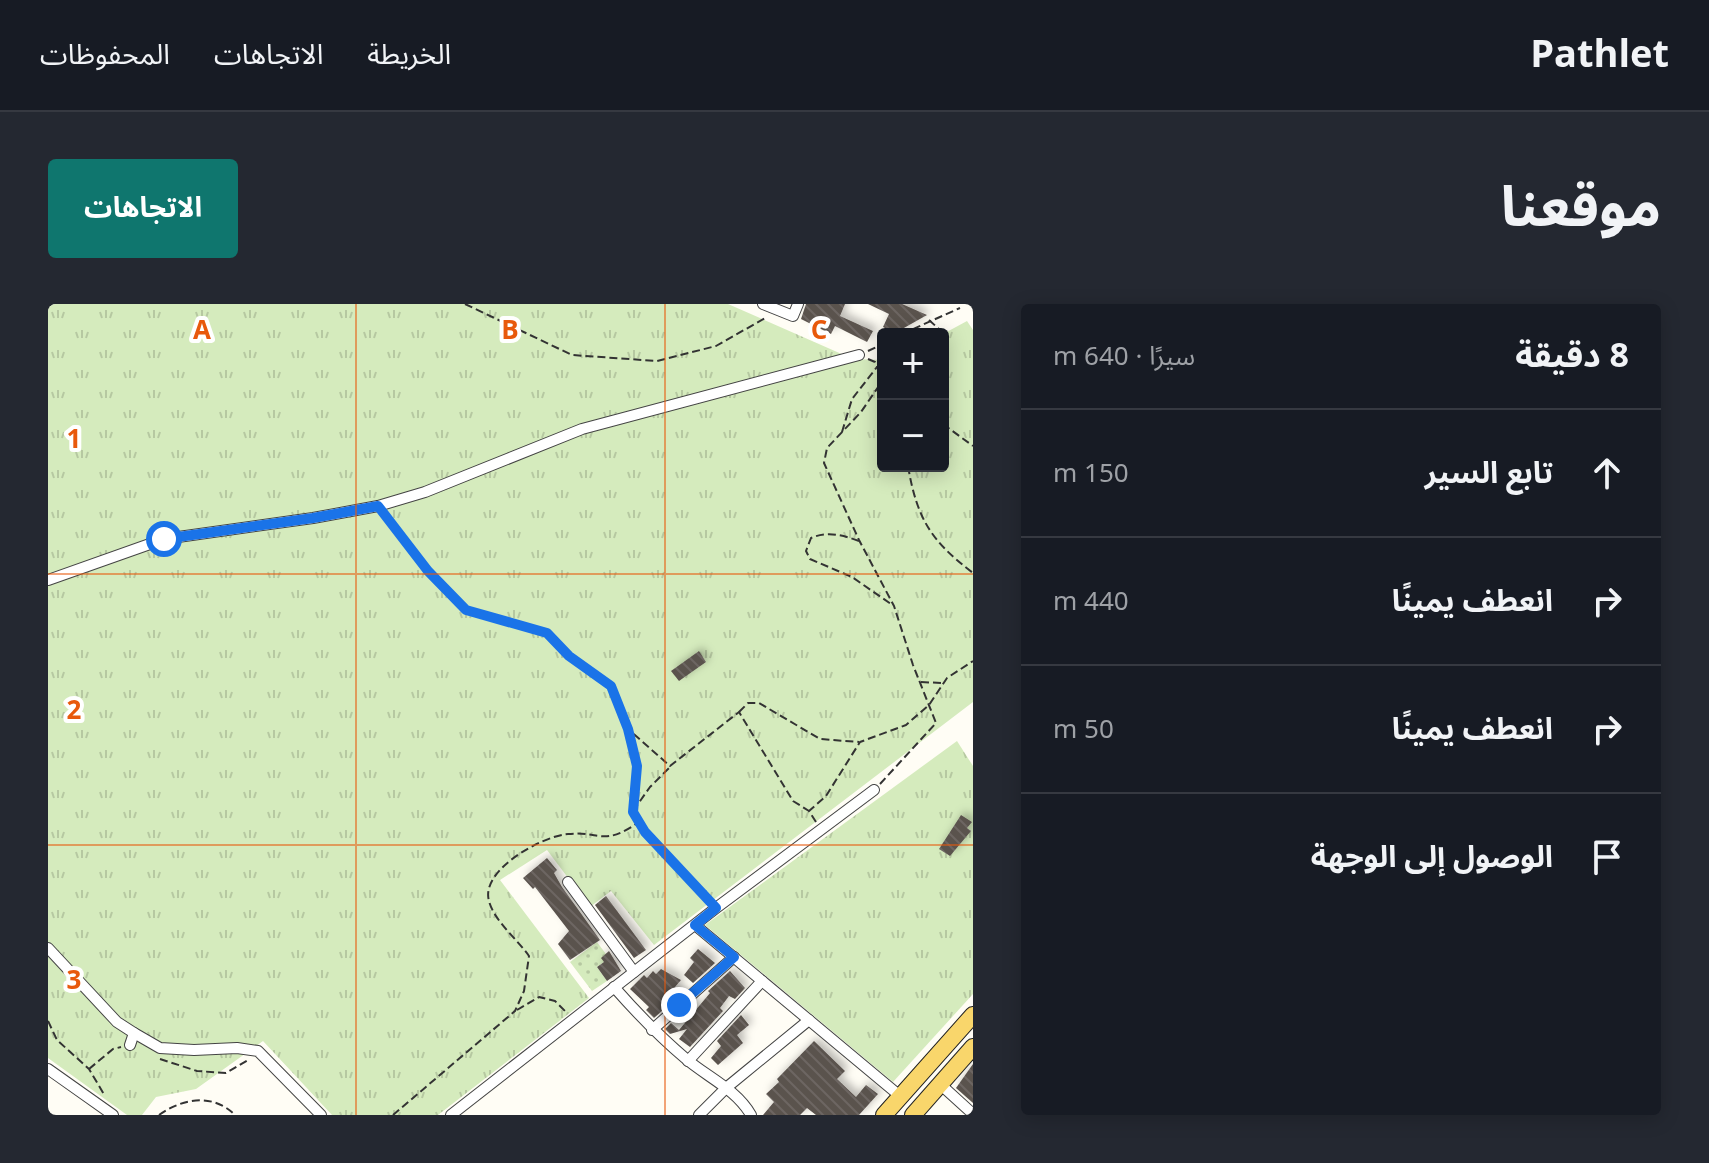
<!DOCTYPE html>
<html lang="ar">
<meta charset="utf-8">
<style>
body{margin:0;font-family:Georgia,"Noto Sans Arabic",serif;background:#242831;color:#f1f3f6;direction:rtl}
.controls{position:absolute;right:24px;top:24px;display:grid;overflow:hidden;border-radius:8px;box-shadow:0 4px 20px #0003}
.controls button{width:72px;height:72px;display:grid;place-items:center;padding:0;border:0;border-bottom:2px solid #363941;background:#171b24;color:#f1f3f6;font:40px sans-serif}
.stop{position:absolute;width:24px;height:24px;margin:-18px;border:6px solid #1a73e8;border-radius:50%;background:#fff}
.stop.end{background:#1a73e8;border-color:#fff;box-shadow:0 2px 8px #0008}
.list{margin:0;padding:0;list-style:none}
h2{display:flex;justify-content:space-between;align-items:center;height:104px;margin:0;padding:0 32px;font-size:34px}
h2 small{font-size:26px;font-weight:400;color:#9ea1a6}
.list li{display:grid;grid-template-columns:52px 1fr auto;gap:24px;align-items:center;box-sizing:border-box;height:128px;padding:0 32px;border-top:2px solid #363941}
.list b{display:block;font-size:30px;white-space:nowrap}
.list em{font-size:26px;font-style:normal;color:#9ea1a6}
.icon{flex:none;width:44px;height:44px;fill:none;stroke:currentColor;stroke-width:2;stroke-linecap:round;stroke-linejoin:round}
.map{position:relative;flex:none;width:925px;height:811px;overflow:hidden;direction:ltr;border-radius:8px}
header{display:flex;align-items:center;gap:48px;box-sizing:border-box;height:112px;padding:0 40px;background:#171b24;border-bottom:2px solid #363941}
header strong{font-size:38px}
nav{display:flex;gap:44px;margin-inline-start:auto;font-size:28px}
.intro{display:flex;align-items:center;justify-content:space-between;box-sizing:border-box;height:192px;padding:0 48px}
h1{margin:0;font-size:56px}
.button{padding:20px 36px;border-radius:8px;background:#0f766e;color:#fff;font-size:28px;font-weight:700}
main{display:flex;gap:48px;padding:0 48px}
aside{flex:1;background:#171b24;border-radius:8px;box-shadow:0 4px 20px #0003}
.map>svg:first-child{display:block}
</style>
<header>
<strong>Pathlet</strong>
<nav><a>الخريطة</a><a>الاتجاهات</a><a>المحفوظات</a></nav>
</header>
<div class="intro"><h1>موقعنا</h1><a class="button">الاتجاهات</a></div>
<main>
<aside>
<h2>8 دقيقة<small>سيرًا · 640 m</small></h2>
<ul class="list">
<li><svg class="icon" aria-label="ahead" viewBox="0 0 24 24"><path d="M12 20V5M6 11l6-6 6 6"/></svg><div><b>تابع السير</b></div><em>150 m</em></li>
<li><svg class="icon" aria-label="right" viewBox="0 0 24 24"><path d="M7 20v-9h11M14 6l5 5-5 5"/></svg><div><b>انعطف يمينًا</b></div><em>440 m</em></li>
<li><svg class="icon" aria-label="right" viewBox="0 0 24 24"><path d="M7 20v-9h11M14 6l5 5-5 5"/></svg><div><b>انعطف يمينًا</b></div><em>50 m</em></li>
<li><svg class="icon" aria-label="arrive" viewBox="0 0 24 24"><path d="M6 21V4h12l-3 4 3 4H6"/></svg><div><b>الوصول إلى الوجهة</b></div></li>
</ul>
</aside>
<div class="map">
<svg width="925" height="811" viewBox="0 0 925 811">
<defs>
<pattern id="grass-tufts" width="24" height="20" patternUnits="userSpaceOnUse" patternTransform="scale(2)"><rect width="24" height="20" fill="#d5ebbd"/><path d="M3 7l-1-3M5 7V3M7 7l1-3M15 17l-1-3M17 17v-4M19 17l1-3" fill="none" stroke="#b6c8a1"/></pattern>
<pattern id="park-dots" width="8" height="8" patternUnits="userSpaceOnUse" patternTransform="scale(2)"><rect width="8" height="8" fill="#d5ebbd"/><path d="M2 2h.1M6 6h.1" fill="none" stroke="#b6c8a1" stroke-width="1.8" stroke-linecap="round"/></pattern>
<pattern id="building-back-hatch" width="6" height="6" patternUnits="userSpaceOnUse" patternTransform="scale(2)"><rect width="6" height="6" fill="#5a524d"/><path d="M-1 5l2 2M0 0l6 6M5-1l2 2" fill="none" stroke="#6d6662"/></pattern>
<filter id="shadow"><feDropShadow dx="4" dy="-4" stdDeviation="4" flood-color="#0004"/></filter>
</defs>
<rect width="100%" height="100%" fill="#fffdf5"/>
<g fill="url(#grass-tufts)">
<path d="M0,0H680L805,55L835,56V162H895V30L919,17L925,26V398L606,641L563,587L542,603L499,546L452,576L541,694L390,811H284L215,737L148,785L108,793L94,811H79L0,754Z"/>
<path d="M909,437L925,462V690L845,778L657,621Z"/>
</g>
<path fill="url(#park-dots)" d="M549,638L558,650L556,658L549,663L559,677L544,687L522,658Z"/>
<g fill="url(#building-back-hatch)" filter="url(#shadow)">
<path d="M758,0H797L792,12L825,27L819,38L787,22L783,30L753,15Z"/>
<path d="M820,0H854L879,11L847,29L835,23L841,10Z"/>
<path d="M651,347L658,358L631,377L623,367Z"/>
<path d="M913,511L924,518L919,524L923,527L902,552L891,545Z"/>
<path d="M499,554L509,566L506,569L514,583L552,636L522,656L510,640L521,627L487,583L485,585L475,574Z"/>
<path d="M558,592L598,646L586,654L547,601Z"/>
<path d="M650,645L667,659L645,679L636,671L646,658L642,654Z"/>
<path d="M561,647L573,667L559,677L549,663L556,658L553,654Z"/>
<path d="M613,665L633,676L627,683L634,689L606,714L598,706L601,703L582,685L596,671L599,674L605,667L608,670Z"/>
<path d="M682,667L697,684L687,695L681,692L672,704L675,707L642,743L631,735L639,725L622,730L617,725L623,719L631,726L662,689L660,687Z"/>
<path d="M693,711L701,721L689,731L695,739L670,761L663,754L673,742L669,737Z"/>
<path d="M766,737L797,767L789,775L808,793L818,781L830,790L811,811H768L759,804L752,811H715L726,798L718,790L731,778L729,775Z"/>
<path d="M925,760V799L908,784Z"/>
</g>
<g fill="none" stroke-linecap="round" stroke-linejoin="round">
<g stroke="#444" stroke-width="12">
<g id="minor">
<path d="M715,0L745,12L750,0"/>
<path d="M0,276L116,235L265,214L330,202L377,188L534,125L811,51"/>
<path d="M520,578L586,668"/>
<path d="M647,621L852,792"/>
<path d="M0,644L69,718L86,729L82,741"/>
<path d="M566,683C588,708 611,732 637,754C659,773 688,785 703,811"/>
<path d="M604,726L686,653"/>
<path d="M86,729L112,744L146,746L189,744L210,747L273,811"/>
<path d="M640,757L714,677"/>
<path d="M0,765L65,811"/>
<path d="M892,780L925,810"/>
<path d="M403,811L668,604L826,486"/>
<path d="M651,811L678,784L761,716"/>
</g>
</g>
<g stroke="#222" stroke-width="18">
<g id="primary">
<path d="M836,811L925,711"/>
<path d="M865,811L925,743"/>
</g>
</g>
<g stroke="#333" stroke-width="2" stroke-dasharray="8 4" stroke-linecap="butt">
<path d="M417,0L524,51L609,57L668,42L719,13"/>
<path d="M881,16L892,26V30"/>
<path d="M854,30L912,4"/>
<path d="M820,47L835,40"/>
<path d="M820,55L827,58L834,74"/>
<path d="M895,113L897,120"/>
<path d="M895,120L925,142"/>
<path d="M794,128L804,95L829,63"/>
<path d="M860,162C869,215 883,237 925,269"/>
<path d="M336,210L380,267L418,306L499,329L521,352L563,382L580,425L622,462L691,408L745,497L761,507"/>
<path d="M811,237C795,231 779,227 763,234L758,247L762,255L804,273L843,300"/>
<path d="M873,378L894,379"/>
<path d="M691,408L700,399H711L772,435L811,438"/>
<path d="M580,426L589,462L585,508L597,528L662,597"/>
<path d="M832,480L888,419L865,361L846,302L811,236L776,159L779,144L813,108L835,76"/>
<path d="M585,507L602,483L622,463"/>
<path d="M768,518L761,507L778,492L812,438L858,421L881,401L899,374L925,357"/>
<path d="M469,706L491,693L507,697L518,708"/>
<path d="M0,717L9,736L41,765L57,792"/>
<path d="M112,755L149,767L178,769L200,756"/>
<path d="M41,765L65,745L73,743"/>
<path d="M111,811C135,794 165,789 187,811"/>
<path d="M345,811L467,707L476,687L481,652C470,636 446,617 441,597C432,566 494,532 520,530C554,527 555,543 591,518"/>
</g>
<use href="#minor" stroke="#fff" stroke-width="10"/>
<use href="#primary" stroke="#f9d66b" stroke-width="16"/>
</g>
<g fill="none" stroke-linecap="round" stroke-linejoin="round">
<path stroke="#1a73e8" stroke-width="10" d="M116,235L265,214L330,202L380,267L418,306L499,329L521,352L563,382L580,425L589,462L585,508L597,528L668,604L647,621L686,653L631,701"/>
</g>
<path fill="none" stroke="#e8590c" stroke-width="2" stroke-opacity="0.55" d="M308,0V811M617,0V811M0,270H925M0,541H925"/>
<g font-size="26" text-anchor="middle" font-weight="bold" fill="#e8590c" stroke="#fff" stroke-width="8" stroke-linejoin="round" paint-order="stroke">
<text x="154" y="35">A</text>
<text x="462" y="35">B</text>
<text x="771" y="35">C</text>
<text x="26" y="144">1</text>
<text x="26" y="415">2</text>
<text x="26" y="685">3</text>
</g>
</svg>
<div class="controls">
<button>+</button>
<button>−</button>
</div>
<div class="stop" style="left:116px;top:235px"></div>
<div class="stop end" style="left:631px;top:701px"></div>
</div>
</main>
